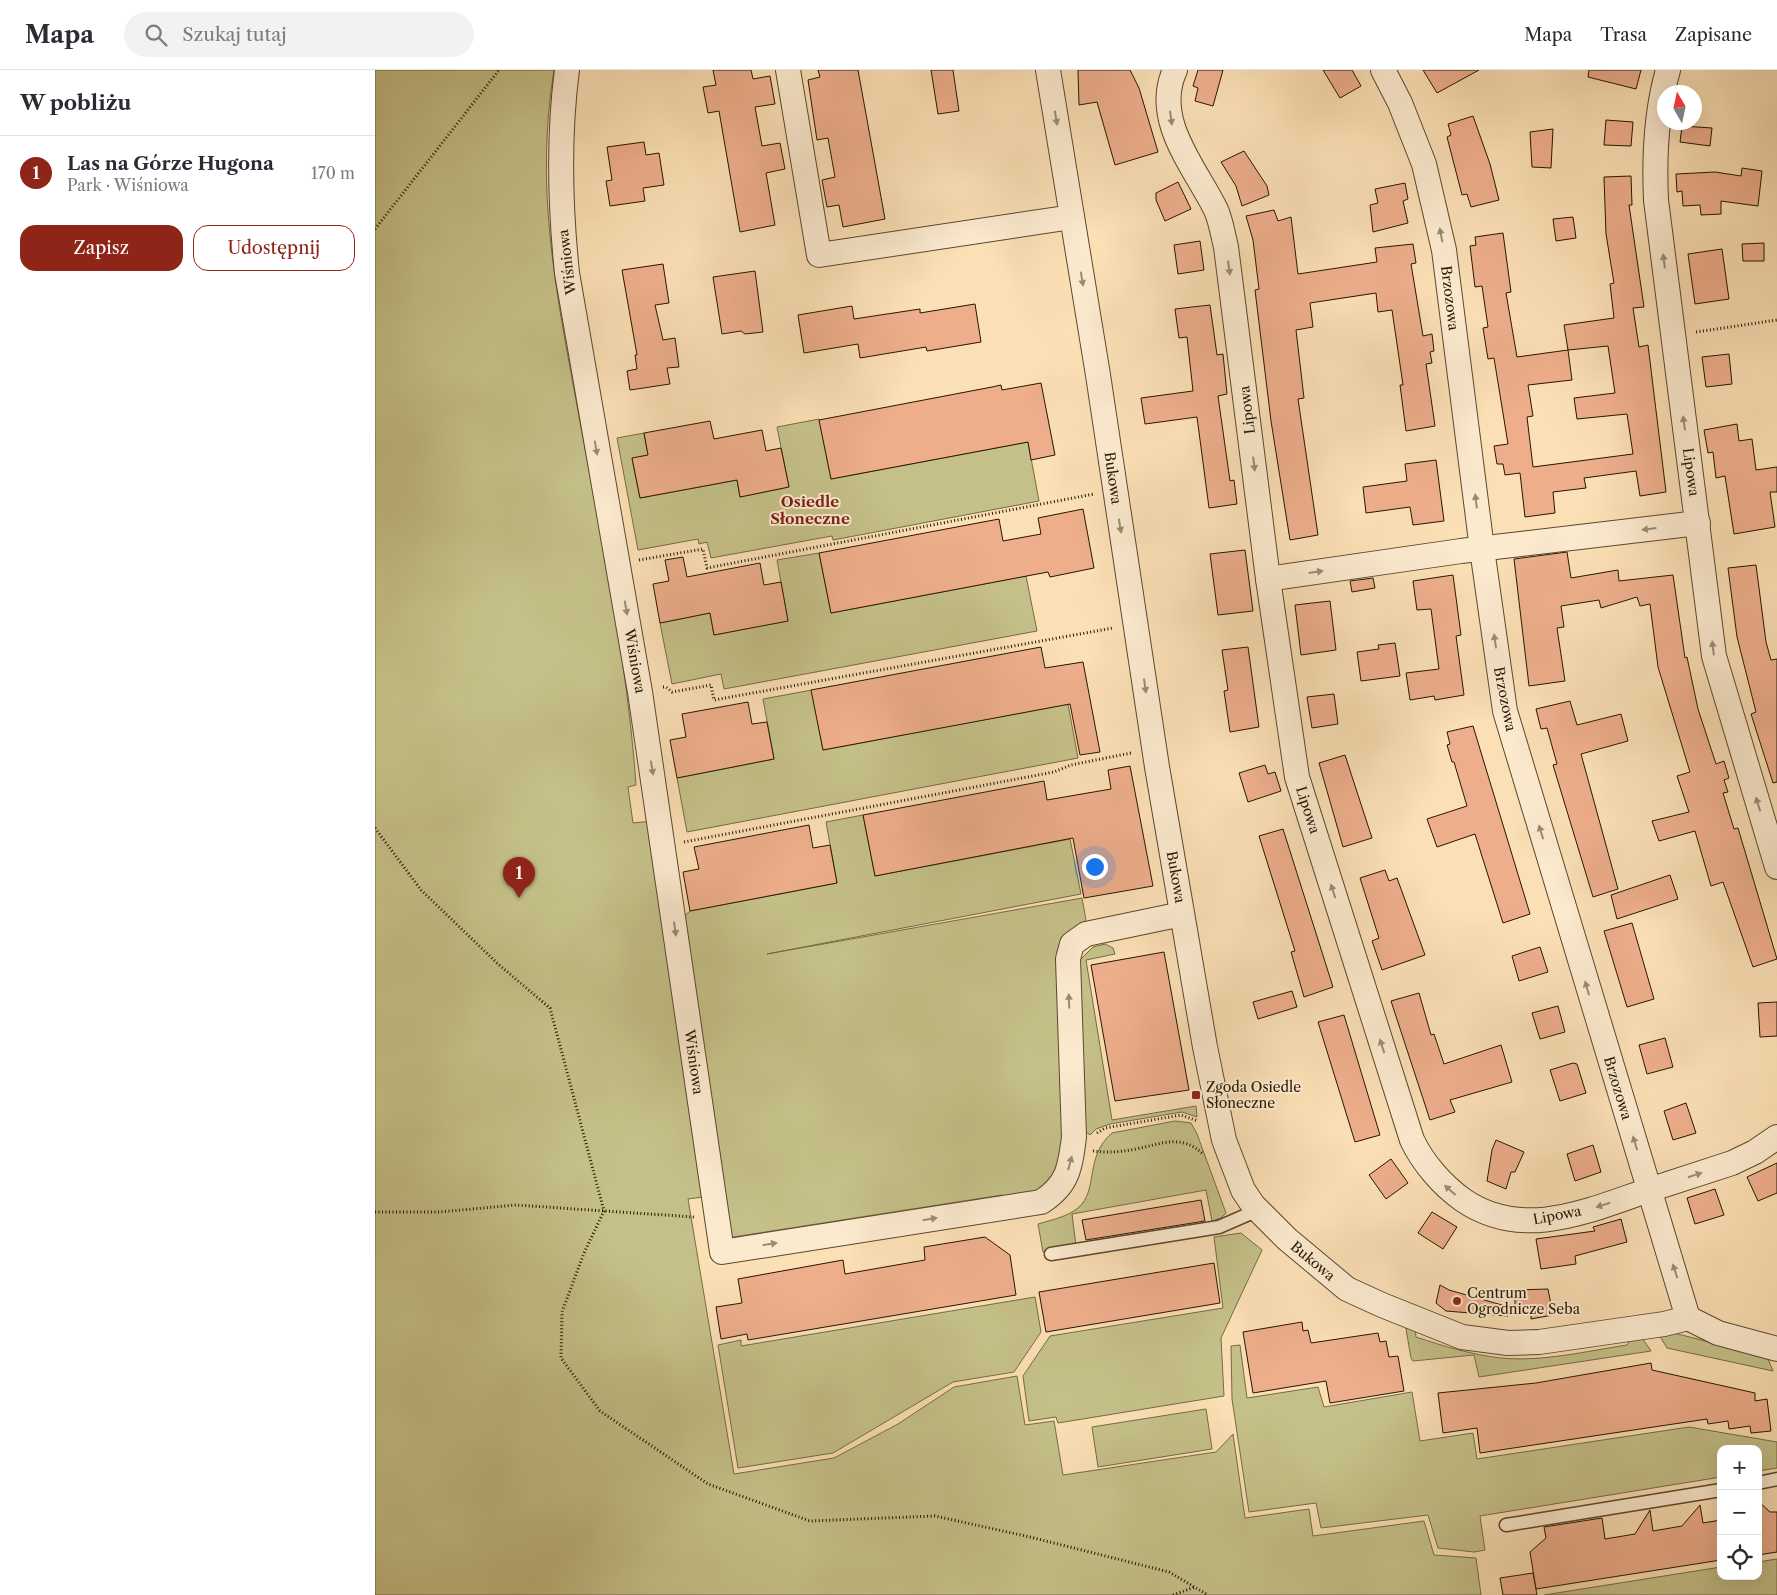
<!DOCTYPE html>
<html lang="pl">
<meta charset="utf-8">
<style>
body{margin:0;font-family:"Libre Caslon Text",serif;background:#f2f2f3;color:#2b2b33}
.controls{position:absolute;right:15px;bottom:15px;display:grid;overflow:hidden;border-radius:10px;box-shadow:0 5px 20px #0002}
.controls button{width:45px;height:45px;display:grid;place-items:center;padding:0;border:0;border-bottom:1px solid #e1e1e2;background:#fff;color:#2b2b33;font:25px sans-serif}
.compass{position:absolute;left:1282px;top:15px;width:45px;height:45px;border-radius:50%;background:#fff;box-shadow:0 5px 20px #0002;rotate:351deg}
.you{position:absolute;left:719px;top:796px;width:18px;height:18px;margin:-12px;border:4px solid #fff;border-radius:50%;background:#1a73e8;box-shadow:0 0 0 8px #1a73e833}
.badge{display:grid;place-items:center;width:32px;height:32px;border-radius:50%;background:#8f2418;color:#fff;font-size:16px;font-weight:700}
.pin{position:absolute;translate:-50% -41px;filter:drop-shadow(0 1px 2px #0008)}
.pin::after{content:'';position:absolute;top:26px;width:18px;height:15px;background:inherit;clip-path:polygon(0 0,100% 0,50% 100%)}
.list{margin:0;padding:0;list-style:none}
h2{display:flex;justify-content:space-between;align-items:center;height:65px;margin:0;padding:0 20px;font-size:21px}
h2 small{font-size:16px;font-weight:400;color:#7c7c81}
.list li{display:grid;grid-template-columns:32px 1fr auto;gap:15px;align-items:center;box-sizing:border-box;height:75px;padding:0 20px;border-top:1px solid #e1e1e2}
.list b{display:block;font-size:19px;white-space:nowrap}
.list p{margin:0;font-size:16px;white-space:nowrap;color:#7c7c81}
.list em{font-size:16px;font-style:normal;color:#7c7c81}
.actions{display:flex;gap:10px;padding:15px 20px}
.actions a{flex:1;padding:11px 0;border:1px solid #8f2418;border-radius:15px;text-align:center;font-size:18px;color:#8f2418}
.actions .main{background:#8f2418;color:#fff}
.icon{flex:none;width:28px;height:28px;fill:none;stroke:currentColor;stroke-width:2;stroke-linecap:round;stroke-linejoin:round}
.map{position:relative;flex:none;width:1402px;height:1525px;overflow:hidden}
header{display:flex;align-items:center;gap:30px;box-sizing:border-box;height:70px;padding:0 25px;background:#fff;border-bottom:1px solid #e1e1e2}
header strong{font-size:24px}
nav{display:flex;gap:28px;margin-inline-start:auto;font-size:18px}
.search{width:350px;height:45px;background:#f2f2f3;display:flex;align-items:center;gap:12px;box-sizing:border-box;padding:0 18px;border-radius:28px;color:#7c7c81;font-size:19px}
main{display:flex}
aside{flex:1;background:#fff}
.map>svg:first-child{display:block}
</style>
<header>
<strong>Mapa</strong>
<div class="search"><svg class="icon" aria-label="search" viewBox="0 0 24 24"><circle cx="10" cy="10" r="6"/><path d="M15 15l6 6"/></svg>Szukaj tutaj</div>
<nav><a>Mapa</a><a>Trasa</a><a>Zapisane</a></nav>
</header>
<main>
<aside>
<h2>W pobliżu<small></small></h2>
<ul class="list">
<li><span class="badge">1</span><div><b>Las na Górze Hugona</b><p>Park · Wiśniowa</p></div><em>170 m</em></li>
</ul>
<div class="actions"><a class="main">Zapisz</a><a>Udostępnij</a></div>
</aside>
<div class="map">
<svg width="1402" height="1525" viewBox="0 0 1402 1525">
<rect width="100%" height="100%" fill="#fbdfb5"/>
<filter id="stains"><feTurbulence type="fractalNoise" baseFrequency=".004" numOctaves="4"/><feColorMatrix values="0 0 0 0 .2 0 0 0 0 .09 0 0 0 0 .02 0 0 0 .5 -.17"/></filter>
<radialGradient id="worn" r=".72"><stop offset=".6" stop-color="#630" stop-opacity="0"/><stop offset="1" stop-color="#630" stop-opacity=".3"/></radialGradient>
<g fill="#c5c089" stroke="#766b44">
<path d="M0,0H179C160,115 180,217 201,330C224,457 252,586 261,715L253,717L258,753L278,751L328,1127L313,1129L359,1404L459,1388L523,1354L579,1317L642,1306L650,1355L679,1351L688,1405L841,1382L858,1364L870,1448L934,1439L938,1466L1049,1451L1059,1485L1101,1488L1106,1525H0Z"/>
<path d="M444,349L456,409L653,372L664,431L458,470L457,466L336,488L332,472L324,474L323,469L263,480L242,368L269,363L272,380L280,378L281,384L257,389L265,428L362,410L365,427L414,417L402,357Z"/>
<path d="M444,483L456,543L651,506L662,561L349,619L346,604L297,614L285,553L335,543L339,565L413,551L402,490Z"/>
<path d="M437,620L448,680L693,634L703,688L312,762L302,708L399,689L388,629Z"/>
<path d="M488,745L500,806L695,769L706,824L392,884L707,828L712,856L698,860L694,1066L677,1118L631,1134L627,1125L352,1168L306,849L315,841L462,813L451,752Z"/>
<path d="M730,874L738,878L740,884L711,890L737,1050L821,1036L822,1047L807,1042L735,1054L721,1059L715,1065L710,1061L702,893L718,877Z"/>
<path d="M800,1051L816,1053L822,1064L851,1143L846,1148L837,1151L831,1120L697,1144L701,1176L668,1182L663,1154C676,1150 692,1147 703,1138C724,1120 709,1087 737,1063Z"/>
<path d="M866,1163L887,1180L846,1268L849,1326L683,1353L681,1347L654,1351L648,1306L675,1266L848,1238L839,1167Z"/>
<path d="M660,1227L666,1262L639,1302L578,1312L458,1383L363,1398L343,1275L366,1270V1276Z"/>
<path d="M1030,1253L1040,1257L1041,1267C1068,1276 1098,1285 1126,1288C1168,1292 1212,1281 1252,1275L1258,1266L1265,1265L1276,1281L1104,1307L1099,1285L1038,1291L1036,1288Z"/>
<path d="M1283,1263H1299L1389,1286L1393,1289L1398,1301L1292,1278Z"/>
<path d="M865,1275L872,1328L943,1317L949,1337L1037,1322L1045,1371L1098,1363L1102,1389L1314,1357L1402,1372V1398L1383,1401V1379H1346V1407L1105,1446L1110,1480L1099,1482L1063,1478L1053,1445L946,1458L941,1433L874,1442L857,1329L856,1276Z"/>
<path d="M831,1339L837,1379L723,1397L717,1357Z"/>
<path d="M1402,1489V1525H1169L1346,1497V1506H1383V1492Z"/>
</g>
<g fill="#eeae8c" stroke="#261600" fill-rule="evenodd">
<path d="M338,0H376L378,9L395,6L400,34L380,37L387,76L405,73L410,99L391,103L400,155L365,162L344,41L333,43L328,17L341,15Z"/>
<path d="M443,0H483L510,149L468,157L464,135L452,137L447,110L460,107L453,68L442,70L433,10L445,7Z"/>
<path d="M556,0H578L584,41L563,44Z"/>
<path d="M703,0H755L764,18L783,82L740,95L722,32L704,35Z"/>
<path d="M823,0H848L838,36L820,31L823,18L818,16Z"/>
<path d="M948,0H977L986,16L965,28Z"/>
<path d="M1048,0H1104L1062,23Z"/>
<path d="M1214,0H1266L1261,19L1213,7Z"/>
<path d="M1098,46L1115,94L1124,130L1096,137L1092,124L1087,125L1072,67L1076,65L1073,54Z"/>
<path d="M1231,50L1258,52L1256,76L1229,75Z"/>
<path d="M1307,56L1337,58L1335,76L1305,72Z"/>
<path d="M1178,59L1176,98L1157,97L1155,62Z"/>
<path d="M269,72L271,85L284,83L289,115L268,118L270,131L235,136L231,111L237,110L232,77Z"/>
<path d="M869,81L892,116L894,125L867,136L861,116L846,92Z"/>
<path d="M1367,98L1387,101L1383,136L1346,131V144L1326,145L1325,135L1308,136L1307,121L1302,122L1301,104L1340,102L1366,106Z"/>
<path d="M1256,106L1257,135H1254L1269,237L1258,238L1264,277L1273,275L1291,422L1265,426L1261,401L1209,408L1211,418L1178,422L1180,443L1150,447L1145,403L1130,405L1128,394H1122L1119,376L1133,374L1119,288L1113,289L1108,258L1113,257L1107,216L1100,217L1095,176L1101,175L1100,167L1128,163L1136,222L1131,223L1142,287L1193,280L1189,255L1239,248L1235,214L1239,213L1231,164L1229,107ZM1233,276L1240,323L1199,328L1202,349L1252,344L1258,384L1158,397L1152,347L1158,346L1153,315L1197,310L1193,280Z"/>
<path d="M803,112L816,139L790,151L781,130V123Z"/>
<path d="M1030,113L1033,129L1028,131L1033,153L998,162L995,135L1003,133L1000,119Z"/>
<path d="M899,140L903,151L916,147L923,204L1002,192L1000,178L1038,174L1041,193L1036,194L1048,266L1057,264L1059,281L1055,282L1057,293L1051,294L1060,356L1031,361L1025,315H1028L1017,240L1003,242L1001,223L935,233L938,257L921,260L929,328L923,329L943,465L915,470L896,351L880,220L884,219L878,170L871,146Z"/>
<path d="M1198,147L1201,168L1181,171L1178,149Z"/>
<path d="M825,171L829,200L803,204L799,175Z"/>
<path d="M1389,173V191H1368L1367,174Z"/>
<path d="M1347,179L1354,229L1320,234L1313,184Z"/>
<path d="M288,194L294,233L280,235L288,270L300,268L304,297L292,298L295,314L255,320L252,301L262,299L260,285H262L247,200Z"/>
<path d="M380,201L388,262L370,264L366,261L347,264L338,207Z"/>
<path d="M600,234L606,272L552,281L551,277L485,288L483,274L429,283L423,245L477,236L479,249L545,239V243Z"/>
<path d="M835,235L842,285L848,284L852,324L843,326L855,411L859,410L862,434L834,438L822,347L770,354L766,328L818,321L812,267L804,268L800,239Z"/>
<path d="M1354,284L1357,314L1331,317L1327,287Z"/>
<path d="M666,313L680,385L656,390L653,372L456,409L444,350L617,317L626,315L627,320Z"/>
<path d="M335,351L339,369L387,360L391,381L406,378L414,417L365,427L362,410L265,428L257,388L273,385L269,363Z"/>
<path d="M1362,354L1364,371L1377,369L1381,400L1402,397V422H1395L1400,457L1359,464L1350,406L1341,408L1338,382L1333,383L1329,360Z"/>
<path d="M1061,390L1069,451L1038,455L1035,437L991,443L988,417L1032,411L1030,394Z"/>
<path d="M708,439L719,498L675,507L673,502L456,543L444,483L624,449L628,471L666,464L663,448Z"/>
<path d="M870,480L878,541L843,545L835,484Z"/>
<path d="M1192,482L1196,508L1243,500L1244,511L1298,505L1310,588L1312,587L1323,639L1341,694L1349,691L1354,708L1349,710L1353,722L1348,723L1359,759L1363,758L1402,889L1378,897L1348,812L1336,816L1320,761L1284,771L1277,751L1314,742L1302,706L1315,702L1283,597L1275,534L1265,536L1262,527L1226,538L1224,530L1186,536L1189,557L1182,558L1190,611L1154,616L1139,489Z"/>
<path d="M308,487L312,507L385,493L389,515L406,512L413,551L339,565L335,543L285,553L278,514L294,511L290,490Z"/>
<path d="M1381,495L1391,572L1396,590L1402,589V712L1398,713L1376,644L1381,642L1362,567L1353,498Z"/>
<path d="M1078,505L1086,565L1081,566L1089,625L1060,630L1059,626L1035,630L1031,603L1064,599L1056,539L1042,540L1038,511Z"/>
<path d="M998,508L1000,518L977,522L975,511Z"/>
<path d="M955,531L961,580L926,585L920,535Z"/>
<path d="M1020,573L1025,606L986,611L982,582L1004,579L1003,575Z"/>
<path d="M666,577L670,598L708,592L725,682L705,685L695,634L448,680L436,620Z"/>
<path d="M873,577L884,657L855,662L849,621L853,620L847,580Z"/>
<path d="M959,624L963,654L937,658L932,627Z"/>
<path d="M1195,631L1202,655L1246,644L1253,671L1206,684L1243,819L1218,827L1178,695L1182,694L1172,658L1166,659L1161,639Z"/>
<path d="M373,632L377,654L392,652L399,689L302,708L295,670L311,667L307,644Z"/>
<path d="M1098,656L1155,844L1128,853L1100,764L1062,777L1052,749L1092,736L1079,692H1077L1072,675L1075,674L1072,662Z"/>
<path d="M970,685L997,768L968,777L944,693Z"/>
<path d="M890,695L893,704L900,702L906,721L873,732L864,703Z"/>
<path d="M755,696L778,816L709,828L698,768L500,806L488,745L669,711L672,730L736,719L733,700Z"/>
<path d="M434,755L438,778L455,775L462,813L315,841L308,802L324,799L319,777Z"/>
<path d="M908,759L958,917L929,927L916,882L920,881L884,766Z"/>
<path d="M1010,800L1014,811L1022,808L1050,885L1007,900L997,871L1004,868L985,808Z"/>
<path d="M1295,805L1303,829L1242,849L1236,825Z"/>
<path d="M1257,853L1279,929L1252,937L1229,861Z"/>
<path d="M1165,877L1173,902L1144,911L1137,886Z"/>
<path d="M789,882L814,1020L740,1031L716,895Z"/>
<path d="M917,921L922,937L883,949L878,932Z"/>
<path d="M1044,923L1056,965L1059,964L1069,994L1126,975L1137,1012L1075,1030L1080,1042L1055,1050L1016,931Z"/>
<path d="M1402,932V966L1385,967L1383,933Z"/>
<path d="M1183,936L1190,962L1165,969L1157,943Z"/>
<path d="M969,945L1005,1065L980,1072L943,952Z"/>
<path d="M1290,968L1298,997L1272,1004L1264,975Z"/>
<path d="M1198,993L1202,994L1211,1023L1185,1031L1175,1000Z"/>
<path d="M1311,1033L1321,1063L1298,1070L1289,1041Z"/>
<path d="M1121,1070L1149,1082L1140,1102H1136L1131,1119L1112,1111L1117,1080Z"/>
<path d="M1218,1075L1226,1102L1200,1111L1192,1084Z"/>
<path d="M1016,1089L1033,1113L1011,1129L994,1105Z"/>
<path d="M1402,1093V1123L1383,1131L1372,1107Z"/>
<path d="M1340,1119L1349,1145L1320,1154L1312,1128Z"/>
<path d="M826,1130L830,1151L711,1170L707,1150Z"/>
<path d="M1057,1142L1082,1157L1068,1179L1043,1163Z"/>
<path d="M1246,1149L1252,1172L1200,1186L1201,1194L1166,1199L1161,1169L1220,1161L1218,1157Z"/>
<path d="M610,1167L635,1185L641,1225L373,1270L372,1264L346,1269L341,1237L367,1233L363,1209L468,1190L470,1204L550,1190L549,1177Z"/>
<path d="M839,1193L845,1233L671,1262L664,1222Z"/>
<path d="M1065,1215L1074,1220L1134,1237L1133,1246L1071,1241L1061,1233Z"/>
<path d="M1173,1219L1178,1245L1156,1249V1244H1140V1220Z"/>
<path d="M927,1252L928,1261L933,1260L936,1273L1003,1263L1005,1272L1011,1271L1014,1287L1023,1286L1029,1321L955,1333L951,1311L878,1323L868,1262Z"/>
<path d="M1276,1293L1277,1300L1380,1323V1331L1392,1329L1396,1361L1376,1363L1375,1356L1354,1359L1353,1351L1333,1354L1332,1349L1105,1383L1102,1358L1068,1363L1063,1323L1161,1313Z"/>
<path d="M1383,1431L1395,1442H1402V1482L1383,1485Z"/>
<path d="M1325,1435L1328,1453L1346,1450V1490L1161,1519L1155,1482L1171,1468L1169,1457L1227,1448L1230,1469L1260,1464L1275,1440L1278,1461L1307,1456Z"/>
<path d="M1158,1503L1162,1525H1128L1125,1508Z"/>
</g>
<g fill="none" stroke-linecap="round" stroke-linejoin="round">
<g stroke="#5b482d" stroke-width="15">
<g id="service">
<path d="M676,1184L844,1157L883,1140"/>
<path d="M1383,1413L1402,1409"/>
<path d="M1131,1455L1346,1420"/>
</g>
</g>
<g stroke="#5b482d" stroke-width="26">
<g id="minor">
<path d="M192,0C183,68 185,135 192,203L265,622L347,1182L666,1132C693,1115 695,1098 699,1067L693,889L697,874L711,864L807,844"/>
<path d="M413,0L444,185L697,147"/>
<path d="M673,0L723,305L782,697L830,977L849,1070L868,1120L878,1135L912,1169L972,1219L1007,1235L1087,1267L1133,1273L1164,1272L1289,1254L1313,1248"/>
<path d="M800,0C777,50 820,97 841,140C846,151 848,165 851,177L893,509L922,707L1037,1070C1048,1093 1067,1115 1088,1130C1148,1171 1212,1141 1274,1120C1301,1111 1329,1102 1357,1093L1380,1082L1402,1067"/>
<path d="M1008,0L1025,33L1049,94L1069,180L1107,479L1130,641L1313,1248"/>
<path d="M1293,0C1281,42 1279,87 1281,130L1339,586L1402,797"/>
<path d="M893,509L1086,481L1323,453"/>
<path d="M1313,1248L1343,1263L1402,1279"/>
</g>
</g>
<g stroke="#261600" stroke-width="3" stroke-dasharray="1 2.5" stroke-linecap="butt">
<path d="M0,159L124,0"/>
<path d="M1321,262L1402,250"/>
<path d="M264,490L328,479L332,498L719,424"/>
<path d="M288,617H291L297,622L336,615L339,630L738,558"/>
<path d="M0,758L46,820L123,894L175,938L229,1141L209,1183L187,1242L186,1288L225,1341L333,1414L435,1451L560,1446L655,1467L794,1502L833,1525"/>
<path d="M309,772L679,702L696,695L756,683"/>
<path d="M722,1063L730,1058L806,1045L823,1051"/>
<path d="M718,1081C733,1083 746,1082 761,1079C786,1074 807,1063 829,1085"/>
<path d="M0,1142H64L141,1135L319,1147"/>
<path d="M798,1525L820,1517"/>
</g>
<use href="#service" stroke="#fceacf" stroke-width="12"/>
<use href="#minor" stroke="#fceacf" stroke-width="24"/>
</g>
<defs><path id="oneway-solid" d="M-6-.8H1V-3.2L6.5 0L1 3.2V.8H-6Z" transform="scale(1.25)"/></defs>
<g fill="#9c8b72">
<use href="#oneway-solid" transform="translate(681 48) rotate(81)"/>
<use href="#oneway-solid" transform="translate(796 48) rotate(82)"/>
<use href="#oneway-solid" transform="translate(1066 165) rotate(-101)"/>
<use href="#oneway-solid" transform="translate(1289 191) rotate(-97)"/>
<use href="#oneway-solid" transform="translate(854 198) rotate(82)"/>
<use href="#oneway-solid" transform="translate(707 209) rotate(81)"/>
<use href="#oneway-solid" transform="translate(1309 353) rotate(-98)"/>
<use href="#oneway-solid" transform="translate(221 378) rotate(80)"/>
<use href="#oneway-solid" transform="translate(879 394) rotate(83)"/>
<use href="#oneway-solid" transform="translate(1101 431) rotate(-97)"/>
<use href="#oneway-solid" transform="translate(745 456) rotate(81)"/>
<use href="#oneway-solid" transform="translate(1274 459) rotate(173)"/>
<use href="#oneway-solid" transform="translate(941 502) rotate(-8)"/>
<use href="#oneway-solid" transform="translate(251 538) rotate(80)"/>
<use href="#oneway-solid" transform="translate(1120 571) rotate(-98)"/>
<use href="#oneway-solid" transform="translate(1338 578) rotate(-97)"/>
<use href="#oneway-solid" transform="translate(770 616) rotate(82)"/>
<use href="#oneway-solid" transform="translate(277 698) rotate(81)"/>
<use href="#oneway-solid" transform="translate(1383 734) rotate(-107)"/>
<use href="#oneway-solid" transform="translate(1166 762) rotate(-107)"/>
<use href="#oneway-solid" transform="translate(958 821) rotate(-108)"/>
<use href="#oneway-solid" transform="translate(300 859) rotate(82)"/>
<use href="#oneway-solid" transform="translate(1212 918) rotate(-106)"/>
<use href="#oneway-solid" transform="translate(694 931) rotate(-92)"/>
<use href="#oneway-solid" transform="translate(1007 976) rotate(-108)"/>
<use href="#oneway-solid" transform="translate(1260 1073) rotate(-107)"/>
<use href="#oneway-solid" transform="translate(695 1093) rotate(-75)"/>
<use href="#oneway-solid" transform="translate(1320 1105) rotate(-18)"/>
<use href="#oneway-solid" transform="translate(1075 1120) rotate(-139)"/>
<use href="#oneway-solid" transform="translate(1228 1135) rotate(163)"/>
<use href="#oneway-solid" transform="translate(555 1149) rotate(-9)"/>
<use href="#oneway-solid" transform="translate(395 1174) rotate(-9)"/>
<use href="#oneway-solid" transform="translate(1300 1201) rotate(-108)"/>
</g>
<g fill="#8f2418" stroke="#fceacf" stroke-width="2">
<rect x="816" y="1020" width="10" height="10" rx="2.5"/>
<circle cx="1082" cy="1231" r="5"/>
</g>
<g text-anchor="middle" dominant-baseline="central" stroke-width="4" stroke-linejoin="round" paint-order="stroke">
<g font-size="14" fill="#261600" stroke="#fceacf">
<text transform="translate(192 192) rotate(-97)">Wiśniowa</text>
<text transform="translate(1075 228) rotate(83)">Brzozowa</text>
<text transform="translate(872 340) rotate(-97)">Lipowa</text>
<text transform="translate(1316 402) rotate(82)">Lipowa</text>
<text transform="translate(738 408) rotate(82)">Bukowa</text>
<text transform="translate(260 591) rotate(80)">Wiśniowa</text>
<text transform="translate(1130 629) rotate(79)">Brzozowa</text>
<text transform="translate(933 740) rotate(72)">Lipowa</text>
<text transform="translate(801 807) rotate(80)">Bukowa</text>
<text transform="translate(319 992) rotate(82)">Wiśniowa</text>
<text transform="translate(1243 1018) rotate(73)">Brzozowa</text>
<text transform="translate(1182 1145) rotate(-11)">Lipowa</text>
<text transform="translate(938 1191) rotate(40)">Bukowa</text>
</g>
<g font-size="14" fill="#261600" stroke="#fceacf" text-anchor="start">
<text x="831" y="1017">Zgoda Osiedle<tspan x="831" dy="16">Słoneczne</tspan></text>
<text x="1092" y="1223">Centrum<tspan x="1092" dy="16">Ogrodnicze Seba</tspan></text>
</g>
<g font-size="15" font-weight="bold" fill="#7a1f14" stroke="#fceacf">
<text x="435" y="431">Osiedle<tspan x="435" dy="17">Słoneczne</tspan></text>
</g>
</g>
<rect width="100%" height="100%" filter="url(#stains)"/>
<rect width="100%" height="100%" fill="url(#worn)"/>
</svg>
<div class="controls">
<button>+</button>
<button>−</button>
<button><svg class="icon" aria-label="locate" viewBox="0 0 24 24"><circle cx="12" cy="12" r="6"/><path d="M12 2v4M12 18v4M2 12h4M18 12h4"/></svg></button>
</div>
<svg class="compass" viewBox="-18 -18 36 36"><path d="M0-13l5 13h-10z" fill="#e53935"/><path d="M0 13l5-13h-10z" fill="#7c7c81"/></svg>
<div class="you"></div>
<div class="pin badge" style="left:144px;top:828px">1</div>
</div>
</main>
